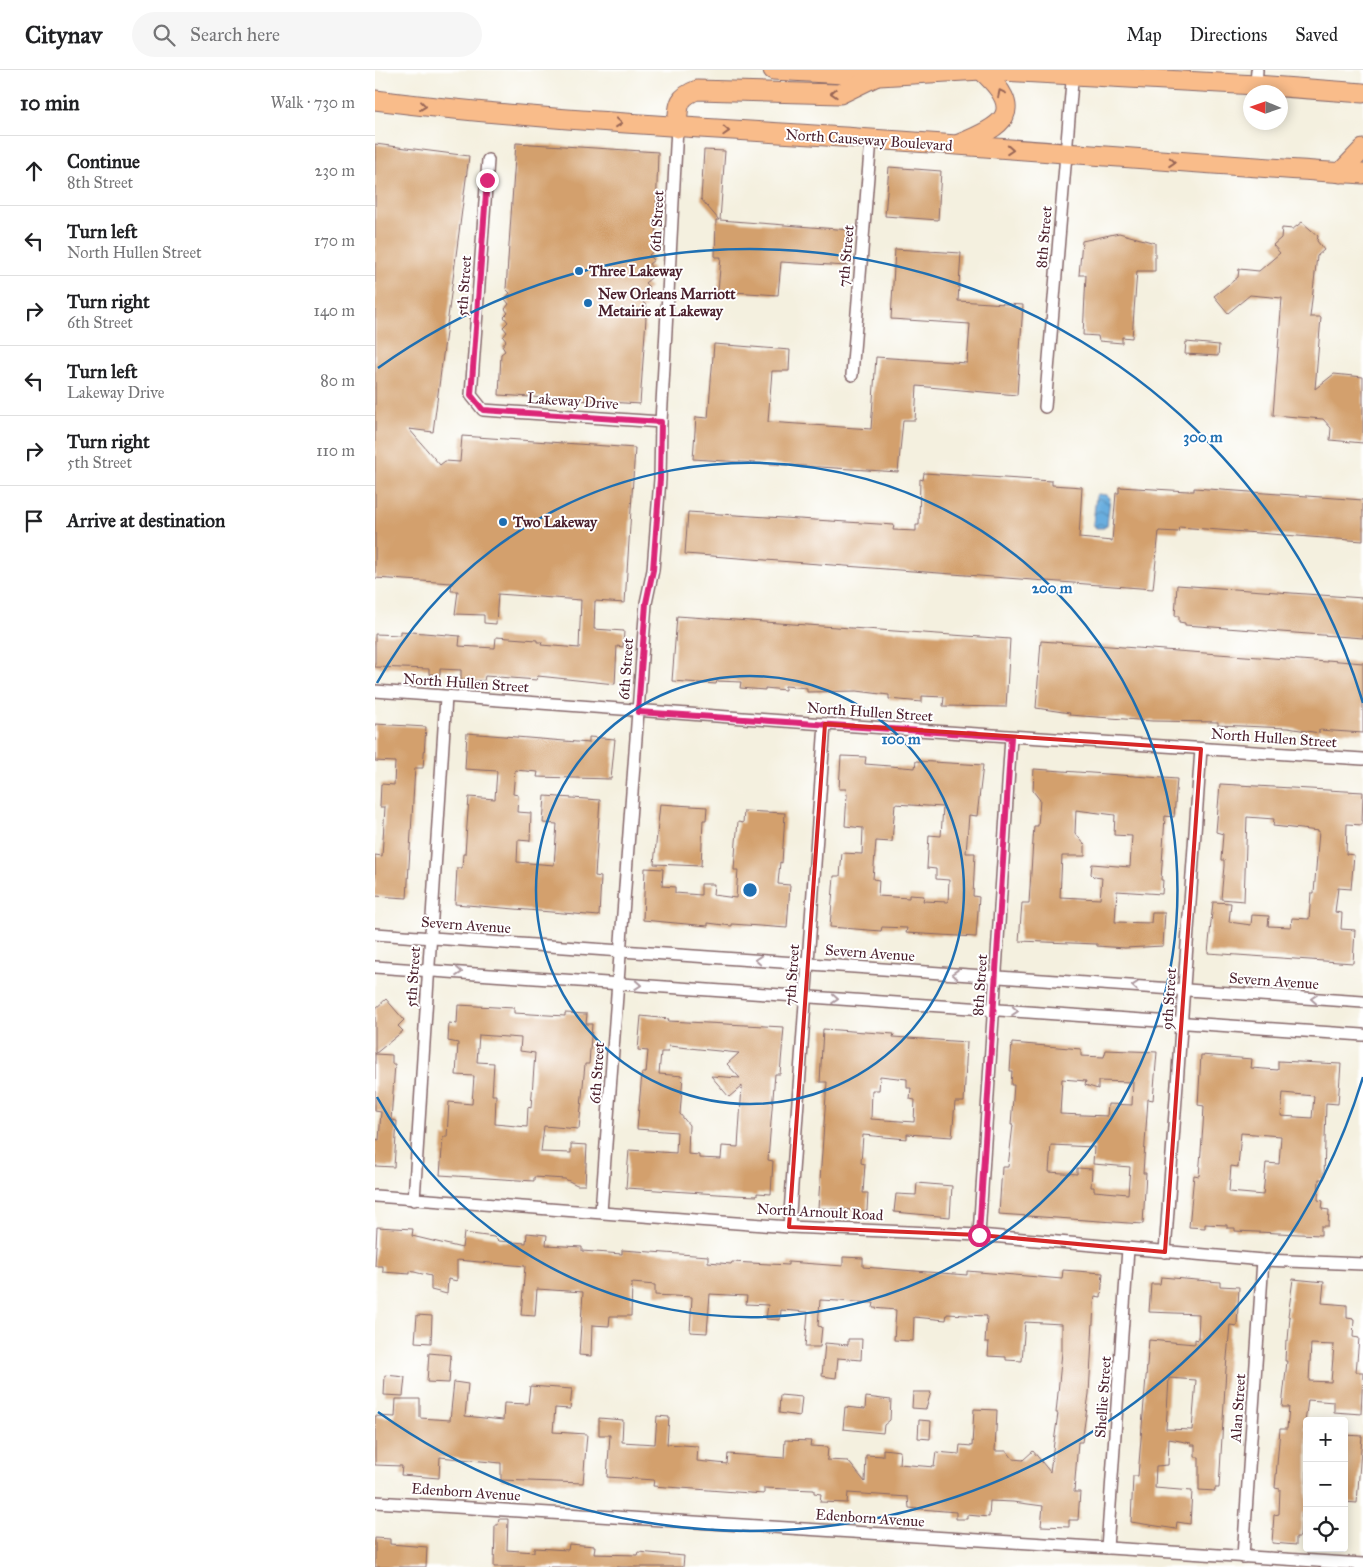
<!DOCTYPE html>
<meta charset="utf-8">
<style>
body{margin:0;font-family:"IM FELL Great Primer",serif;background:#f6f6f6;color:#202124}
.controls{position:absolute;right:15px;bottom:15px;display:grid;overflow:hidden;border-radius:5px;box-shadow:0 2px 12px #0003}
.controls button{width:45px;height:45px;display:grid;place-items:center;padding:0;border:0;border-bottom:1px solid #e0e0e0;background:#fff;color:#202124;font:25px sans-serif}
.compass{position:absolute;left:868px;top:15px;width:45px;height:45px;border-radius:50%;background:#fff;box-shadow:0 2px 12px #0003;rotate:272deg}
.stop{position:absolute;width:15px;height:15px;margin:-11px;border:4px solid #db2777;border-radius:50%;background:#fff}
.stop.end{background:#db2777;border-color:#fff;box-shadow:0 1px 5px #0008}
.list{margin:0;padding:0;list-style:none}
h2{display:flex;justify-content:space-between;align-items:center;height:65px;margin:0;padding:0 20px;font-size:21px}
h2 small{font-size:16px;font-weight:400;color:#757577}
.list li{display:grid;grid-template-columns:32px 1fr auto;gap:15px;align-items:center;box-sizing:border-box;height:70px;padding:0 20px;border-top:1px solid #e0e0e0}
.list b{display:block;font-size:19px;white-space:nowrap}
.list p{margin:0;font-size:16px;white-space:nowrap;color:#757577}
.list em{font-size:16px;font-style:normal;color:#757577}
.icon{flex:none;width:28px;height:28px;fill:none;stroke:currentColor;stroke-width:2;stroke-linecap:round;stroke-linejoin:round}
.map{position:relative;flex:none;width:988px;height:1497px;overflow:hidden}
header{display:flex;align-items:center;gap:30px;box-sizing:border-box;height:70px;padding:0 25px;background:#fff;border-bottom:1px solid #e0e0e0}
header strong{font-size:24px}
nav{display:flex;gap:28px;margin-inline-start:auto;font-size:18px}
.search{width:350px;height:45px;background:#f6f6f6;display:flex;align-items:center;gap:12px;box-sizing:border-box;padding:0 18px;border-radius:28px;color:#757577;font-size:19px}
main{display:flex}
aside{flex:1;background:#fff}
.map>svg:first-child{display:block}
</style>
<header>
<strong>Citynav</strong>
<div class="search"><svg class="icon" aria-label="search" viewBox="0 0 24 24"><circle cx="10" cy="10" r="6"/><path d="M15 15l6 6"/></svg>Search here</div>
<nav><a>Map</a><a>Directions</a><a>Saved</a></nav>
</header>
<main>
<aside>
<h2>10 min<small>Walk · 730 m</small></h2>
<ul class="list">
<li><svg class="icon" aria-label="ahead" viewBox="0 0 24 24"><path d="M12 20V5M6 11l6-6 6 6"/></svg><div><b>Continue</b><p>8th Street</p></div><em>230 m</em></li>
<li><svg class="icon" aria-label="left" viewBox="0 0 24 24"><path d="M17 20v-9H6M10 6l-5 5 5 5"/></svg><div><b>Turn left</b><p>North Hullen Street</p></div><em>170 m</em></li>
<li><svg class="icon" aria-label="right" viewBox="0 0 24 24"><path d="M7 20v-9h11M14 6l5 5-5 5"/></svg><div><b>Turn right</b><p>6th Street</p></div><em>140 m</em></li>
<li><svg class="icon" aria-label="left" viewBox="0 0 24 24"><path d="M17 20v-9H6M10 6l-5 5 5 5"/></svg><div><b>Turn left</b><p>Lakeway Drive</p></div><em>80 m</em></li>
<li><svg class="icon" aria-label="right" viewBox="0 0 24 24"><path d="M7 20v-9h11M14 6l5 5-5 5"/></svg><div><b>Turn right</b><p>5th Street</p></div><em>110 m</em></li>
<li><svg class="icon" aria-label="arrive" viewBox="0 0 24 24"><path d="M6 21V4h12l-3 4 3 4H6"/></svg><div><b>Arrive at destination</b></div></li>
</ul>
</aside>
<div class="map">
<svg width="988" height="1497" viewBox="0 0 988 1497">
<defs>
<pattern id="water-waves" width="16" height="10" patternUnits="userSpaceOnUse" patternTransform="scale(1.25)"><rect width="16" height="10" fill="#69aedf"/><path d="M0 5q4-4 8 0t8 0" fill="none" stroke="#588db5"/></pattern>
</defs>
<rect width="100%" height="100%" fill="#fff"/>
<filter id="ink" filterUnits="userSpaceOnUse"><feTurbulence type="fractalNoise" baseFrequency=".02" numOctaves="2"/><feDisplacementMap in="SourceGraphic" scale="10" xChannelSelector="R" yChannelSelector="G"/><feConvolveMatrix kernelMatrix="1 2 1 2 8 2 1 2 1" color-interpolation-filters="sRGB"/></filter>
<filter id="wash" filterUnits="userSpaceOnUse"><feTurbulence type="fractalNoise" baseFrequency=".0096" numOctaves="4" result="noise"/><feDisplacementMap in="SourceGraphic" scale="20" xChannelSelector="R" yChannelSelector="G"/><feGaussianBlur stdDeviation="1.12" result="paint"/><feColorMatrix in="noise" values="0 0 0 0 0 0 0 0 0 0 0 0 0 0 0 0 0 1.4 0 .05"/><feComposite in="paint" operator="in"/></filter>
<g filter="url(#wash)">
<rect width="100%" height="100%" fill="#f4f0df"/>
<path fill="url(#water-waves)" stroke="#5a6685" d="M723,424L732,425L735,428L732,455L729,458H721L718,454L721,426Z"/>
<g id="blocks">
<g fill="#d3a06d" fill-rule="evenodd">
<path d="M141,73L283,82L280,180L274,185L279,190L274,194L278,199L272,204L276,208L270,213L275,218L269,223L273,228L268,232L272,237L265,241L271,248L265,334L124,325L126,284L130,281L127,276L131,271L128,267L132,262L128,257L133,252L129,247L133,243L130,239L134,234L130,229L135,223L131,219Z"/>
<path d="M0,74L94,86L58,362L34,359L65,395L70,391L85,392L87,366L260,378L250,533L220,531L219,559L249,561L248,577L242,576L240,614L163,606L162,610L110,606L109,611L86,610V600L65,599V605L54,604V599L0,597V564L25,565V561L85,566L84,576L120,578L121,567L162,570V572H167L166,575L204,578L206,530L123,524L121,554L109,553V545L80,544L83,521H76L77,513L0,508Z"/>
<path d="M329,80L350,81L345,150L475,160L472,196L406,192L403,225L343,221L346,187H340L341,150H344L326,129Z"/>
<path d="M514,97L566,101L563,150L510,146Z"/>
<path d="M927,152L943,166L942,171L949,180L942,186L935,247H946L940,319L959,304L988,307V373L955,370L956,358L948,349L898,345L907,228L875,225L853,243L839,226L863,207L864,199L884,201L905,183L898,175L906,168L907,158L918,159Z"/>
<path d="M744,163L780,173V201H762L757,268L747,267V273L724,271L723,266L708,265L711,205H704L707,171Z"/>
<path d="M520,179L586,183L583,231L648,235L642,325L542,316L540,350H528L523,402L318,389L321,347L333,348L339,274L415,280L414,301H397L393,352L496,359L501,287L592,293L595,254L516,249Z"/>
<path d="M811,272L844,275L843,286L810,284Z"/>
<path d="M549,403L677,411V415L707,417L704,468L737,471L741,423H744V417L813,421H819V418L988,430V471L804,457L803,462L784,461L778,519L310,484L313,442L519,455L518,460L541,461V455H544L545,409L548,410Z"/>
<path d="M802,515L988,528V568L810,555V553L804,552V546H800Z"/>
<path d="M302,546L635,569L631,637L568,636L569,627L547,626V632L514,629V625L482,621L432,622V618L410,616V620L390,618V620L365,618L366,612L342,611L341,614L297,611Z"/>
<path d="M666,571L952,592V590L988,593V663L944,660V663L913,658L843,655V652L777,651L694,645L695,643L661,638Z"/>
<path d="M0,654L51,657L48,698H40L32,828L0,826V785L7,786L10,737H5L6,714L19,715L20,692L0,691Z"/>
<path d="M92,663L214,673V667L240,669L236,709L162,707L163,702L140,700L138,724L143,725L142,742L156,743L155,771L143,770L142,792L179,795L182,754L168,753L170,726L225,730L220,806L226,807L224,846L80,834L82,798H87L88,784H90L94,727L120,729L122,701L90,699Z"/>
<path d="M466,686L491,687L490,694L540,698L541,691L608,695L602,746L594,745L591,783H600L598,826L604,827L601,867L531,863L532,858L507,857L506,861L455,857L459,806H465L467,783L487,784L488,758L470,756L472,725L471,719H464ZM520,734L568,737L566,766L554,765L552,798L561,799V809L574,810L573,832L548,831L549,826L534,825V828L503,826L504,810L498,809L501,771L517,772Z"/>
<path d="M659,699L802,709L799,747L790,746L786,810H788L787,824L742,821L740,852L776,853L777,843H790L788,876L750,878L722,876V874L644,871L647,833H654L659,756H663L665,730L658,721ZM701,740L740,745L739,765L757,766L755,797L717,794L716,804L719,807L727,808L725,829L685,827L687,786H710V775L700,763Z"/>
<path d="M845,714L988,722L987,755L972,754L971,784L979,785L976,819L963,818L960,842L967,843L966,859L980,860L978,893L833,883L838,832L856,833L854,852L876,855L877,845L894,846L893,856L916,857L917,848L934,849L936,823H939L944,761L898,756L899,749L872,747L869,831L846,829L849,796V790H846L848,764L841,762Z"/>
<path d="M285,734L332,737L331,750H328L326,796L279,794Z"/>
<path d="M369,741L410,743L407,793L405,792L403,814L415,815L412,858L357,854V856L333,853V856L268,850L270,798L288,799L287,816L300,817V823L326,825V814H339L338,825L361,828L363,800H359L361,772L363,752L368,753Z"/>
<path d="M11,929L29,950L23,956L28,961L0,984L17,985V994H20L16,1050L22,1051L19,1097L0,1096V1069L4,1070L6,1042L0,1041V939Z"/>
<path d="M83,935L139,938V943L190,946V943L212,944L211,954H217L214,994H210L204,1059L169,1056L166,1082L196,1083V1074L212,1075L210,1115H202L190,1109L159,1107V1111L65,1105L68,1067H72L74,1032L97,1034L99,1006L81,1005L83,973L73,971L74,953L82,954ZM104,965L146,968L145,981L160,983L156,1038L153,1037L152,1057L120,1054L121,1025H117L119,993L102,992Z"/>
<path d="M266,946L294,949L293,951L409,957L405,1004H400L397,1039L393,1090L398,1091L396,1124L382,1123V1126L358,1125L251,1118L254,1080L301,1083L302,1062L262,1059L267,1003H271L273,981L263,980ZM294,976L364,983L352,994L365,1008L336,1006L354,1027L367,1016L363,1077L347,1076L346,1089L324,1088V1085L313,1084L314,1055L305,1044L308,1006L284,1004L286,982H293Z"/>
<path d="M448,959L519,964L518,967L592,972L589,1032H580L577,1067L532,1064V1069L488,1065L486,1093L490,1094L488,1123H493L492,1141L443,1138L452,1012H445ZM505,1006L532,1009V1018H536L535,1029L540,1030L539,1052L496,1049L497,1020H504Z"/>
<path d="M637,973L706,979V986L729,987L731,980L782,982L778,1030L773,1029L768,1103H771L768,1154L624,1144L627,1097H633L638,1055H636L639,1015H636L637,1001H635ZM687,1009L711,1011L710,1015L723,1019V1011L758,1012L757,1035L733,1034L732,1046L685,1044ZM676,1075L719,1077L718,1094L755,1097L753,1124L719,1121V1117H716L717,1099L702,1098V1104L674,1102Z"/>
<path d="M826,985L877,989L876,998L903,1000V991L966,994L963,1034L951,1033L949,1109H944L943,1130L948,1131L947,1139L954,1140L953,1156H946V1165L860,1161V1158H852V1155L830,1154V1158L814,1157L819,1105L824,1106L828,1056L829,1036L823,1035ZM908,1023L939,1026L937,1048L906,1046ZM866,1063L906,1066L904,1094L891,1093L888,1125L854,1122L856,1096L863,1097Z"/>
<path d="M542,1113L577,1116L575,1147L519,1142L521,1124L541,1125Z"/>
<path d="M2,1157L38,1159L37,1166L87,1178L89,1163L119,1167L123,1171L151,1173L152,1163L172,1165L171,1175L207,1177V1181L247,1184V1180L333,1186V1192L356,1194L357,1192L413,1195V1192L468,1196V1187L488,1188V1197L592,1205V1201L687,1209L688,1200L728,1203L726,1227L720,1226L719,1234L714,1324L707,1372H703L699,1422H705L703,1450H694V1457L666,1456L668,1436L638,1432L615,1431L614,1447L592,1445V1449H581V1442L534,1438L533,1427L473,1423L472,1433L445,1432L446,1424L439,1423V1420L389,1418V1424L278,1416L279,1410L232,1407L235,1365H224V1348L248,1350L247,1372L280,1374L282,1346L294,1347L292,1374L323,1376L322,1391L352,1394L353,1384L409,1388L410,1370L436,1371L435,1376L453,1377L452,1390L473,1391L490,1412L491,1385L508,1386V1379L525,1381L524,1394L559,1397L561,1382L584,1384L585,1375L597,1376L599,1339L622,1340L620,1381H632L638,1389L648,1390L658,1381L675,1402L683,1343H681L687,1282V1254L650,1252L647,1291L631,1290V1287L613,1286L614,1272H610L612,1246L572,1244L571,1250L539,1247L538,1271L519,1270L521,1240L498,1238L499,1233L445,1230L443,1256L447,1257L445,1277H430L433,1242L406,1240L405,1250L391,1249L393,1235L371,1234L372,1226L335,1224L332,1263L315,1262L317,1227L280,1225V1215L257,1213L256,1246H235L234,1256L217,1255L216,1286L204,1285L208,1222L162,1219L160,1246L146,1245L150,1196L82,1190V1211L73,1209L72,1224L56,1220V1206L35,1201V1204L8,1202V1196H0Z"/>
<path d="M786,1207L845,1212V1216L864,1217L862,1256L855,1255L851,1299L844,1418H840V1421L824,1420V1387H820V1375H816V1373L794,1369L793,1395L781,1396L780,1418L817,1421L815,1454L802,1452L801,1459L756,1452L758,1406H763L774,1270L820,1274V1269L823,1270L824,1244L774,1242L776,1214H785ZM794,1308L821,1310L817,1360L791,1359Z"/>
<path d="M918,1209L949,1212L947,1233L972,1235V1248L979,1249L978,1267L984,1268L981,1302H988L986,1344L959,1342V1332L933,1330L929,1360L932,1361V1443H927L925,1467H921V1475L897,1473L899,1445L904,1444L905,1419L900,1418L905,1359H912L914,1337H907L912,1291H910L911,1270H913L915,1247L913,1246ZM936,1274L959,1275L956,1312L934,1311Z"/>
<path d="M42,1245L57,1246L56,1273L40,1272Z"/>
<path d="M473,1269H487L486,1290L463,1288L461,1308L447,1306L450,1273L473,1275Z"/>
<path d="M54,1283L76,1285L74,1313L52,1312Z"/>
<path d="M10,1305L30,1307L28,1326L9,1325Z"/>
<path d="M79,1312L93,1314L90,1346L128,1350L129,1333L153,1334L155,1316L197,1319L195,1339L180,1338L178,1362L212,1364L208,1413L126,1410V1393L65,1387L64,1408L26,1405L27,1396L0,1395V1346L20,1347L21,1329H45V1348L75,1350Z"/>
<path d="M538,1322H556L551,1339L537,1338Z"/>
<path d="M405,1325L427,1327L425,1346L404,1343Z"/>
<path d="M491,1327L516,1330L515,1350L509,1355L508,1363L468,1359L470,1337L490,1339Z"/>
<path d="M544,1350L556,1351L555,1369L543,1368Z"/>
<path d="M969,1365L987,1366L982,1433L969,1432Z"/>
<path d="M124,1449H133L132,1480L159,1482V1478L193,1480L194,1474L220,1476L219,1484L262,1485L263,1482L309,1486L308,1497H119L120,1455H123Z"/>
<path d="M0,1468L15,1469V1474L52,1477L51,1497H0Z"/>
</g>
</g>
</g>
<g filter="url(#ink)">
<use href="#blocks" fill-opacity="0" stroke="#86686a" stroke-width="1"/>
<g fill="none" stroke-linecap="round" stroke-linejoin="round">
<g stroke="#86686a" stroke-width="14">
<g id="minor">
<path d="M881,15L882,0"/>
<path d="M113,90L96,325L108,340L286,352"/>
<path d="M477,305L496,69"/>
<path d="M670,337L698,0"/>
<path d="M0,621L450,654L988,689"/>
<path d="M0,864L988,932"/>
<path d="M0,897L988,965"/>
<path d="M0,1126L414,1157L604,1165L888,1190L988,1194"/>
<path d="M39,1130L71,627"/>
<path d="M226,1142L271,533L278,500L285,409L286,352L302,58"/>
<path d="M414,1157L450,654"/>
<path d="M604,1165L636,667"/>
<path d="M790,1182L826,679"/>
<path d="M0,1432L988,1494"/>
<path d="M732,1478L753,1179"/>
<path d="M868,1487L888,1190"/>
</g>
</g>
<g stroke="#86686a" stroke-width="21">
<g id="trunk">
<path d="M398,0L504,6L606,0L881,15L988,23"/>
<path d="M0,30C165,51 331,57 496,69C660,80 824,94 988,104"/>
<path d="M302,58C304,38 300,28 322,20L465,24L500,7"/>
<path d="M584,74C629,56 652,42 606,0"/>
<path d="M965,103L988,79"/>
</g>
</g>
<use href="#minor" stroke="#fff" stroke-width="11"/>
<use href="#trunk" stroke="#f9bc8a" stroke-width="19"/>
</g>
<defs><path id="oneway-chevron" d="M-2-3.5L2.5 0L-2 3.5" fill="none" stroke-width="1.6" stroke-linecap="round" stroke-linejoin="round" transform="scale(1.25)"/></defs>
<g stroke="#996656">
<use href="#oneway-chevron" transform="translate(459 23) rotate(177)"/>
<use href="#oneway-chevron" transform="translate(626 23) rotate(-116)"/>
<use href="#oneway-chevron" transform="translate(48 36) rotate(7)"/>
<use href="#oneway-chevron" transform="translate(244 53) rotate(5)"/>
<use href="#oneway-chevron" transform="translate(351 61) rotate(3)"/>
<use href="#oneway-chevron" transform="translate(635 80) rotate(4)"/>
<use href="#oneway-chevron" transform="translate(797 92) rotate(4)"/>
</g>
<g stroke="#ae9aa0">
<use href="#oneway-chevron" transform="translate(383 890) rotate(-176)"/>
<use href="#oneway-chevron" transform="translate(84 902) rotate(4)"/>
<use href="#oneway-chevron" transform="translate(580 904) rotate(-176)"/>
<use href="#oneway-chevron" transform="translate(263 915) rotate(4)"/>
<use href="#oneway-chevron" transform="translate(760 916) rotate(-176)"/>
<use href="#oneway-chevron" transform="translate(460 929) rotate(4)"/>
<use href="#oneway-chevron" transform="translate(939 929) rotate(-176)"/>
<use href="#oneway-chevron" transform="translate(640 941) rotate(4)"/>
</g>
</g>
<g fill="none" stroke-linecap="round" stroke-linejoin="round" filter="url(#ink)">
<path stroke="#db2777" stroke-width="6" d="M112,110L96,325L108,340L286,352L285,409L278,500L271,533L263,642L636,667L604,1165"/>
</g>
<path fill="none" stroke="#d62828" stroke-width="4" stroke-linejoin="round" d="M450,654L826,679L790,1182L604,1165L414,1157Z"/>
<g fill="none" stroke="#1f6fb2" stroke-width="2.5">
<circle cx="375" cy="820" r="214"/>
<path d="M2 613A427 427 0 1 1 2 1027"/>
<path d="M988 1007A641 641 0 0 1 3 1342M3 298A641 641 0 0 1 988 633"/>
</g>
<g fill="#1f6fb2" stroke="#fff" stroke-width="2">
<circle cx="204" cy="201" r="5"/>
<circle cx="213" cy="233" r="5"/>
<circle cx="128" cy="452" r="5"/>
</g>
<g text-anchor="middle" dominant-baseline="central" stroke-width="4" stroke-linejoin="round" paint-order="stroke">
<g font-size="15" fill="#4a1f2b" stroke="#fff">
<text transform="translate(494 70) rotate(4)">North Causeway Boulevard</text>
<text transform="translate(282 151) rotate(-87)">6th Street</text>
<text transform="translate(669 167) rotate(-85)">8th Street</text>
<text transform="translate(471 186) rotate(-85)">7th Street</text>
<text transform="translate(89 216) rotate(-86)">5th Street</text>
<text transform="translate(198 331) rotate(4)">Lakeway Drive</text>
<text transform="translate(251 599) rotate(-86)">6th Street</text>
<text transform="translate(91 613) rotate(4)">North Hullen Street</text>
<text transform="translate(495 642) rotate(4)">North Hullen Street</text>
<text transform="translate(899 668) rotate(4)">North Hullen Street</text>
<text transform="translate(91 855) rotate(4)">Severn Avenue</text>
<text transform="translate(495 883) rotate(4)">Severn Avenue</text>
<text transform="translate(417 905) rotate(-86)">7th Street</text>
<text transform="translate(38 907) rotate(-86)">5th Street</text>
<text transform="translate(899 911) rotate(4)">Severn Avenue</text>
<text transform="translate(605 915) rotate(-86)">8th Street</text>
<text transform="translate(794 929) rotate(-86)">9th Street</text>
<text transform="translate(222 1003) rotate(-86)">6th Street</text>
<text transform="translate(445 1142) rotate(3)">North Arnoult Road</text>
<text transform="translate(728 1327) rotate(-86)">Shellie Street</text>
<text transform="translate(863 1338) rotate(-86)">Alan Street</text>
<text transform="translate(91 1422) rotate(4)">Edenborn Avenue</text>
<text transform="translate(495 1448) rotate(4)">Edenborn Avenue</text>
</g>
<g font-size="15" font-weight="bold" fill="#4a1f2b" stroke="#fff" text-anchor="start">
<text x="214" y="201">Three Lakeway</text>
<text x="223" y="224">New Orleans Marriott<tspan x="223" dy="17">Metairie at Lakeway</tspan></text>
<text x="138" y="452">Two Lakeway</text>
</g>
</g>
<circle cx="375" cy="820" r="8" fill="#1f6fb2" stroke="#fff" stroke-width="2.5"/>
<g font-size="15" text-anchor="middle" font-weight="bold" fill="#1f6fb2" stroke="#fff" stroke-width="4" stroke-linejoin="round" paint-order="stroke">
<text x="828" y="372">300 m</text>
<text x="677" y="523">200 m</text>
<text x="526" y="674">100 m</text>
</g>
</svg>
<div class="controls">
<button>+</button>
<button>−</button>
<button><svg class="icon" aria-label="locate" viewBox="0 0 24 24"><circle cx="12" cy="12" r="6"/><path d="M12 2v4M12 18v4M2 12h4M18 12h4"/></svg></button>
</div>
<svg class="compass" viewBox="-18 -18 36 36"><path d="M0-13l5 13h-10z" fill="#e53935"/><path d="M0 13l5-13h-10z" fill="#757577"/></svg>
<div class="stop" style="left:604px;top:1165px"></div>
<div class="stop end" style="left:112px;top:110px"></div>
</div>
</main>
